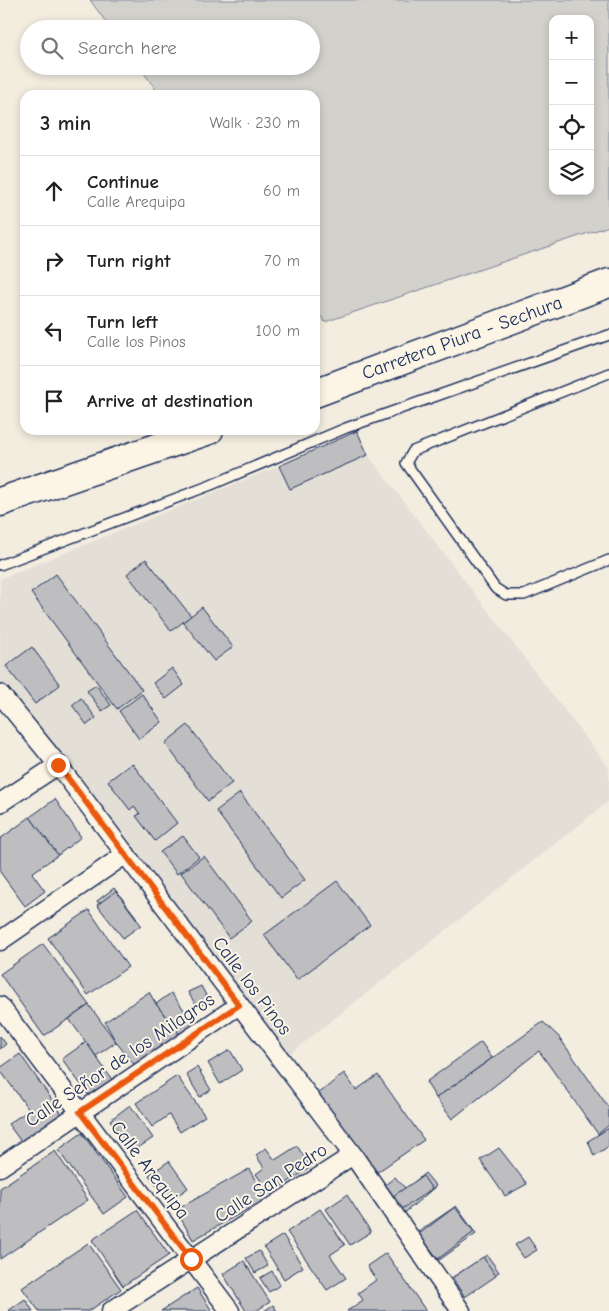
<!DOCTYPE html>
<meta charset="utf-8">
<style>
body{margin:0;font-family:"Comic Neue",sans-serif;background:#f2f2f2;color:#222}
.controls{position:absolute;right:15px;top:15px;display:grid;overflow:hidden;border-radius:10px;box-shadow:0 2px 8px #0003}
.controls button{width:45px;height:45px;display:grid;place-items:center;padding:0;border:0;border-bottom:1px solid #e0e0e0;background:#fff;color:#222;font:25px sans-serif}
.stop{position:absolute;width:15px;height:15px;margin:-11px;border:4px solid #ea580c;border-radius:50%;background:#fff}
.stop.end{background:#ea580c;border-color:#fff;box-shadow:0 1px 5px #0008}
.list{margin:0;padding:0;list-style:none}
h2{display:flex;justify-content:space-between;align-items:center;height:65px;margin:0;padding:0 20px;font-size:21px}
h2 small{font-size:16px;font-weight:400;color:#767676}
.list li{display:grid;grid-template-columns:32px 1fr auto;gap:15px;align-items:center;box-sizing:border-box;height:70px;padding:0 20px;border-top:1px solid #e0e0e0}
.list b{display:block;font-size:19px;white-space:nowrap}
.list p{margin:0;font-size:16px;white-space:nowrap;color:#767676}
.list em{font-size:16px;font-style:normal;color:#767676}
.icon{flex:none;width:28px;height:28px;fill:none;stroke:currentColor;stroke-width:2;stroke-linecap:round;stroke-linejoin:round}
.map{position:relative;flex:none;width:609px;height:1311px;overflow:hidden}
.search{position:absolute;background:#fff;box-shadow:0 2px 8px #0003;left:20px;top:20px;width:300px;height:55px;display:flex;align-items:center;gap:12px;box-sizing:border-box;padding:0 18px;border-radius:28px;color:#767676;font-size:19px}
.panel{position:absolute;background:#fff;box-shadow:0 2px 8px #0003;left:20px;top:90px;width:300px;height:345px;border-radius:15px}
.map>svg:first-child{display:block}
</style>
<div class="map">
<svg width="609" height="1311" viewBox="0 0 609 1311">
<rect width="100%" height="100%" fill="#f3ede0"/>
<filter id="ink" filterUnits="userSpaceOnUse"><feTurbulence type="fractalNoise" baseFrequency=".02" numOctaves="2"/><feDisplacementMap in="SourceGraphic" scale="10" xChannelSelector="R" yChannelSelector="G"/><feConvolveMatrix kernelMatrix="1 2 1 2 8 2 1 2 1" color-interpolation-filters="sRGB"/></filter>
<g filter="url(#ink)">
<path fill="#e3dfd6" d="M357,431L368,455L609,768V801L281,1061L0,688V579L279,466Z"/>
<path fill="#d3d1cc" stroke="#778095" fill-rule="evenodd" d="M90,0H609V226L325,322L315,308V95H160L139,66H311V29H111ZM553,19H590V191H553Z"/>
<g fill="#bebec0" stroke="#1b2f5e">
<path d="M357,431L368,455L290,489L279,466Z"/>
<path d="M146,559L191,616L171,631L127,574Z"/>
<path d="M56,574L142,690L117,709L31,593Z"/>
<path d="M202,607L233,647L214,661L183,622Z"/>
<path d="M32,647L60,685L35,704L6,666Z"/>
<path d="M172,668L184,685L166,699L153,683Z"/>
<path d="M96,685L111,705L102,711L87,691Z"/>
<path d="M142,694L162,722L139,739L119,711Z"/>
<path d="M81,698L96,718L87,725L72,705Z"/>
<path d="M188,725L232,783L208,801L165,743Z"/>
<path d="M132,763L177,823L155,841L136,816L140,814L134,806L130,810L108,781Z"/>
<path d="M240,793L305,880L281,898L216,811Z"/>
<path d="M55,799L81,837L58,855L30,817Z"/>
<path d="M30,817L58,855L32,873L45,891L25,906L0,872V839Z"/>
<path d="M183,836L199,857L177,874L160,852Z"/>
<path d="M204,856L252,921L229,938L181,873Z"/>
<path d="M337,881L370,925L297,980L264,935Z"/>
<path d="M114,888L137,918L120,931L97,901Z"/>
<path d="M116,891L141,925L123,938L97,905Z"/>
<path d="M89,910L128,967L88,995L48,938Z"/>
<path d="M43,944L89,1005L44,1036L0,974Z"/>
<path d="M201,986L209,1001L197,1007L188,992Z"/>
<path d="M149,992L156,1004L181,1036L136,1067L116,1042L105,1022Z"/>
<path d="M171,993L196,1025L181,1036L156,1004Z"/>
<path d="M89,1005L116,1042L96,1056L69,1019Z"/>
<path d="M543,1022L559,1037L609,1108V1125L598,1134L539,1051L452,1119L436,1098Z"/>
<path d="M0,1036L6,1044L0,1049Z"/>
<path d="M86,1042L113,1081L90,1097L62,1059Z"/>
<path d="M481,1042L492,1058L436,1098L426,1082Z"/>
<path d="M230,1050L242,1070L220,1084L208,1063Z"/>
<path d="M20,1054L62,1114L22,1143L8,1124L29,1110L0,1070V1068Z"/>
<path d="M197,1067L211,1090L200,1097L186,1074Z"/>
<path d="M344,1073L356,1090L378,1075L424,1140L376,1173L317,1095Z"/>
<path d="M177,1076L205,1116L180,1132L169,1115L152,1127L136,1103Z"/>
<path d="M130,1105L153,1138L132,1152L110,1120Z"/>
<path d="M609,1128V1146L594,1156L588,1141Z"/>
<path d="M82,1133L128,1197L104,1214L58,1150Z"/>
<path d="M297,1146L311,1167L270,1194L256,1174L264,1168L256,1155L266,1148L275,1160Z"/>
<path d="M499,1148L527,1184L505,1196L480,1160Z"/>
<path d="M55,1151L88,1200L0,1259V1188Z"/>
<path d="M169,1161L188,1188L168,1202L149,1175Z"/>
<path d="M249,1169L266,1199L193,1240L176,1210Z"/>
<path d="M425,1173L436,1186L401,1216L379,1190L395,1177L406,1189Z"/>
<path d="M423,1176L432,1189L402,1209L393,1196Z"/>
<path d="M347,1195L371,1232L350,1245L326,1209Z"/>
<path d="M456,1206L476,1234L438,1261L418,1232Z"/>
<path d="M455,1207L474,1232L438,1259L419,1234Z"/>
<path d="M320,1209L345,1245L330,1255L346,1278L327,1290L287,1232Z"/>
<path d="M137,1210L169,1255L123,1286L92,1240Z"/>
<path d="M283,1235L303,1267L284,1279L264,1247Z"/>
<path d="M528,1237L537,1250L524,1258L515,1245Z"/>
<path d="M88,1243L121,1289L89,1311H39L22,1288Z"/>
<path d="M259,1251L268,1266L255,1273L246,1258Z"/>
<path d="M386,1253L426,1311H347L363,1300L358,1293L376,1280L367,1266Z"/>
<path d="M487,1255L499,1272L464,1295L453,1277Z"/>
<path d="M483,1257L496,1276L465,1297L452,1278Z"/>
<path d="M244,1261L270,1302L256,1311H246L223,1274Z"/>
<path d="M272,1271L280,1285L269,1292L260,1278Z"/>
<path d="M197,1288L212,1311H161Z"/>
<path d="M25,1299L33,1311H8Z"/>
<path d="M273,1305L277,1311H264Z"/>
</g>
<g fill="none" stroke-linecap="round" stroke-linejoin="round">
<g stroke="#1b2f5e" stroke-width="12">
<g id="lane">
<path d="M609,373L413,451L406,463L495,588L506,595H524L609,560"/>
<path d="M0,565L211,485L346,428L609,335"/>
</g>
</g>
<g stroke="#1b2f5e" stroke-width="21">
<g id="street">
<path d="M0,694L58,765L353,1155L461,1311"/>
<path d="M0,803L58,765"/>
<path d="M0,941L126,854"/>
<path d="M0,1006L230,1311"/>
<path d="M0,1167L239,1005"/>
<path d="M111,1311L353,1155"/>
</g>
</g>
<g stroke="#1b2f5e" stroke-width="31">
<g id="primary">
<path d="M315,393L609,283"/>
<path d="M0,502L209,430"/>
</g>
</g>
<use href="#lane" stroke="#fcf5e5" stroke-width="9"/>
<use href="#street" stroke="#fcf5e5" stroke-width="18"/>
<use href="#primary" stroke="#fcf5e5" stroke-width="28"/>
</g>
</g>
<g fill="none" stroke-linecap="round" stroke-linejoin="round" filter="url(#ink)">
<path stroke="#ea580c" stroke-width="6" d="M58,765L239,1005L80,1112L191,1259"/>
</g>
<g text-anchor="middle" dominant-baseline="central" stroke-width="4" stroke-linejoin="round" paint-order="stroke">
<g font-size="19" fill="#1b2f5e" stroke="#fcf5e5">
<text transform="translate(462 338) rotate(-20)">Carretera Piura - Sechura</text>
<text transform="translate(252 986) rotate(53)">Calle los Pinos</text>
<text transform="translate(120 1060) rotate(-34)">Calle Señor de los Milagros</text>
<text transform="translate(150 1170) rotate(53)">Calle Arequipa</text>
<text transform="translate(271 1183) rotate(-33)">Calle San Pedro</text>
</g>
</g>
</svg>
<div class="controls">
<button>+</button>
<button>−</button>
<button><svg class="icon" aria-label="locate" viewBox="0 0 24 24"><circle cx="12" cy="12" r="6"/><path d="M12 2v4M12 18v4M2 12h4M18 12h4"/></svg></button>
<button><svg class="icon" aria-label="layers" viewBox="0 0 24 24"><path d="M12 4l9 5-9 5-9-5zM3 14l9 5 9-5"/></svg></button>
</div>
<div class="stop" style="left:191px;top:1259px"></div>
<div class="stop end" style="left:58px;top:765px"></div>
<div class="search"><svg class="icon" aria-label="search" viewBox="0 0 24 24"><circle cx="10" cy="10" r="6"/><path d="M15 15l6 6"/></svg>Search here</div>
<section class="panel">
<h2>3 min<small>Walk · 230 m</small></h2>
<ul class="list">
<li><svg class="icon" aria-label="ahead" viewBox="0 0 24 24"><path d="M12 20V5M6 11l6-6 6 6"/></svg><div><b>Continue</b><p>Calle Arequipa</p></div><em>60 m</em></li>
<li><svg class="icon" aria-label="right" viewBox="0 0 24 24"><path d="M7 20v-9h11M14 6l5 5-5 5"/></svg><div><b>Turn right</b></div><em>70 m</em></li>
<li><svg class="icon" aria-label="left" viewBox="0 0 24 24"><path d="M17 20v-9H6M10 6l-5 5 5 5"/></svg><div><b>Turn left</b><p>Calle los Pinos</p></div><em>100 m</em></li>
<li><svg class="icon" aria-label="arrive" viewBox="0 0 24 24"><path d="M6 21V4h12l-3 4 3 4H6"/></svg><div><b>Arrive at destination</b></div></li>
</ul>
</section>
</div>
